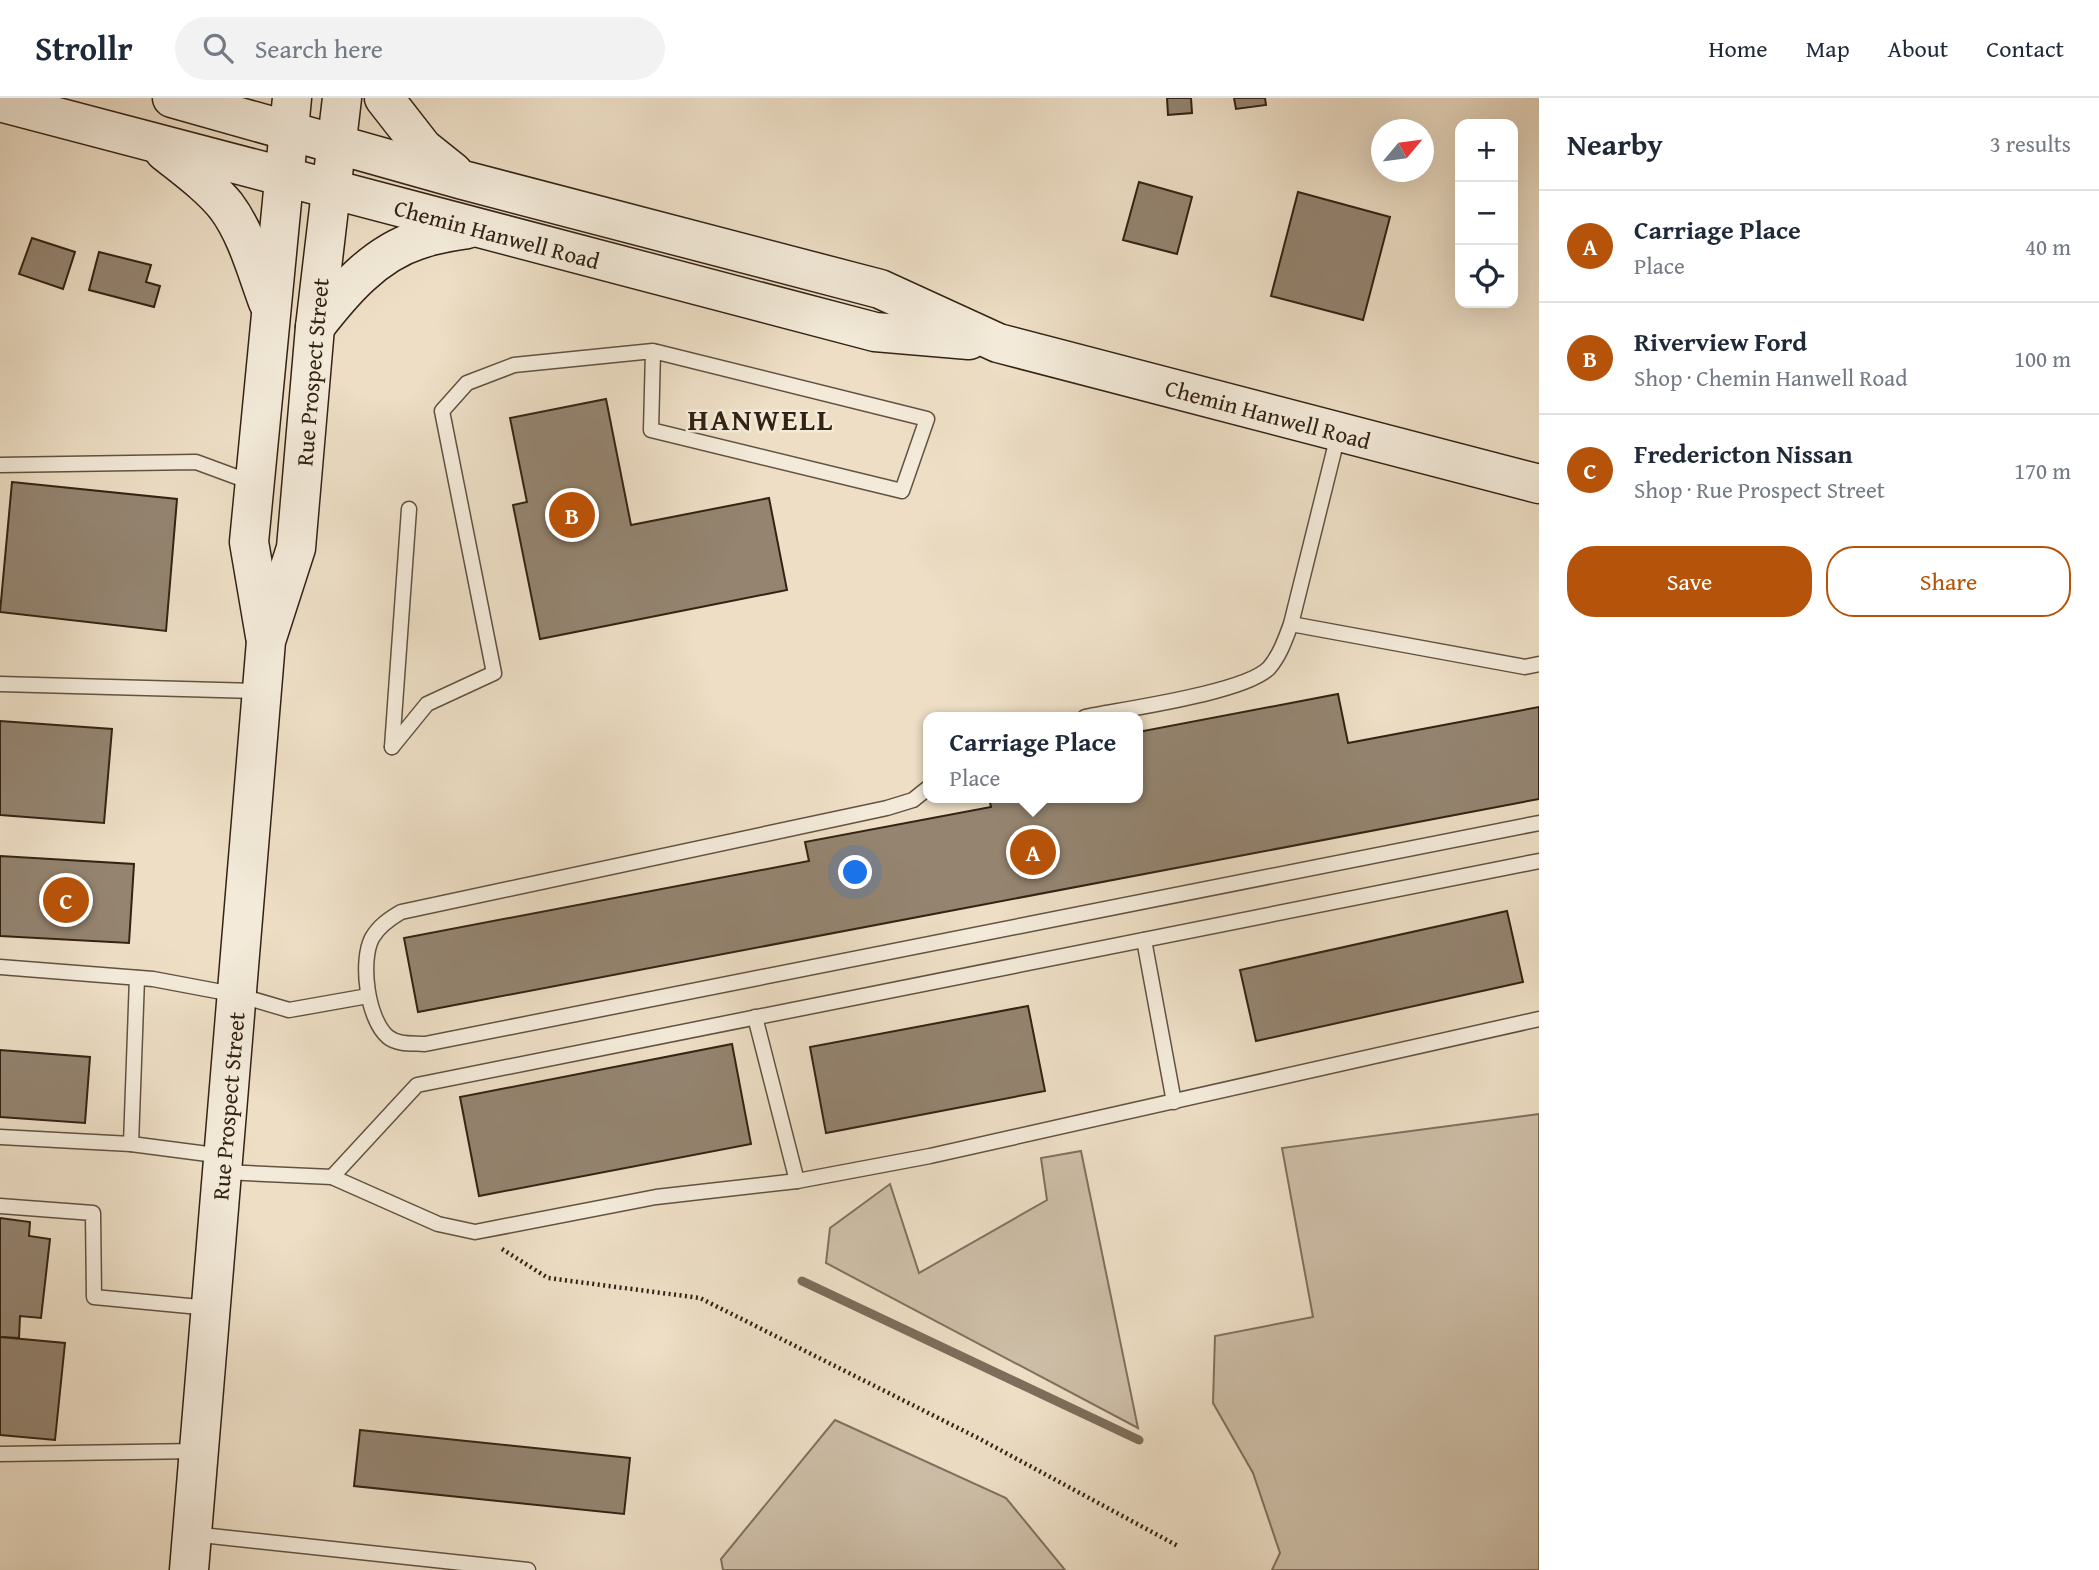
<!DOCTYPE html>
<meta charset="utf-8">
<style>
body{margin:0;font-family:"Gentium Book Plus",serif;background:#f2f2f3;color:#1f2937}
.controls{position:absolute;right:21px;top:21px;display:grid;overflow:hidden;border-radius:14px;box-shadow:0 7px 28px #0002}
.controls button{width:63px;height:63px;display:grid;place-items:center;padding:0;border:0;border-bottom:2px solid #e0e1e3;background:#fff;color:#1f2937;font:35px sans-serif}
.compass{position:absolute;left:1371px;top:21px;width:63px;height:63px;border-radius:50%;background:#fff;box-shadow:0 7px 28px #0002;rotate:61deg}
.you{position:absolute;left:856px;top:775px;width:24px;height:24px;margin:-18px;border:5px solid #fff;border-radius:50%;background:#1a73e8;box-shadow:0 0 0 10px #1a73e833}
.badge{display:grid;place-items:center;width:46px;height:46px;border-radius:50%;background:#b45309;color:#fff;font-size:23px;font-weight:700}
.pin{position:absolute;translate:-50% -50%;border:4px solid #fff;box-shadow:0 2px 7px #0006}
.popup{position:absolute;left:923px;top:614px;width:220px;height:91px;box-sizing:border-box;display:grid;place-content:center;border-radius:14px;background:#fff;filter:drop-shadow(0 2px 5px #0005);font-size:23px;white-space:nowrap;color:#747a83}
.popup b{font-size:26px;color:#1f2937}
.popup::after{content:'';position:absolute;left:50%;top:100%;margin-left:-14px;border:14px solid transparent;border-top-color:#fff}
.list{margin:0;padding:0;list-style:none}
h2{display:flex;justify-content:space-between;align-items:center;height:91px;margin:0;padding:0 28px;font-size:30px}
h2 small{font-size:23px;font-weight:400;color:#747a83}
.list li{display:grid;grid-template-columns:46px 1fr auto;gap:21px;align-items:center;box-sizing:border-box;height:112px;padding:0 28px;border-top:2px solid #e0e1e3}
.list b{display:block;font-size:26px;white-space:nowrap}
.list p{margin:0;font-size:23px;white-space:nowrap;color:#747a83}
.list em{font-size:23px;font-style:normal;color:#747a83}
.actions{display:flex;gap:14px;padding:21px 28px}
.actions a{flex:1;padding:16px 0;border:2px solid #b45309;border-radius:28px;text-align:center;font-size:24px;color:#b45309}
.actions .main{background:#b45309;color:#fff}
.icon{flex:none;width:38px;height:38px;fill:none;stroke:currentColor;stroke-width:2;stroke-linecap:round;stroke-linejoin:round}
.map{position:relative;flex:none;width:1539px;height:1472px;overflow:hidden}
header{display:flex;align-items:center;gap:42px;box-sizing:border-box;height:98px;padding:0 35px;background:#fff;border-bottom:2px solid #e0e1e3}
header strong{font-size:33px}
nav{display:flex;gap:38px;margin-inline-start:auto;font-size:24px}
.search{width:490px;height:63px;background:#f2f2f3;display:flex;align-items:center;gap:18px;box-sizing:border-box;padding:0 24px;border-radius:38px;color:#747a83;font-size:26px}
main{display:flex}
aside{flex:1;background:#fff}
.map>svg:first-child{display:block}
</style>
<header>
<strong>Strollr</strong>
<div class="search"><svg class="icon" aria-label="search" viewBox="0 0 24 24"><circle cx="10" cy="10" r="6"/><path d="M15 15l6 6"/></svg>Search here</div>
<nav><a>Home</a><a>Map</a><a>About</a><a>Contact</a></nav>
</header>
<main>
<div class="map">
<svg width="1539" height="1472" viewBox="0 0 1539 1472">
<rect width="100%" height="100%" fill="#eddec5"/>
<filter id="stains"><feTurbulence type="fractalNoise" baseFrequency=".00286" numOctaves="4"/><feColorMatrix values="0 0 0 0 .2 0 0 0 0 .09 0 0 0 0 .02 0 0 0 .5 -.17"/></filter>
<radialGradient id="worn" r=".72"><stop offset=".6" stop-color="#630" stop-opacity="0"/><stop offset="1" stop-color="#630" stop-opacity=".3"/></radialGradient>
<g fill="#cdbea7" stroke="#80705e" stroke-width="2">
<path d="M1539,1016V1472H1272L1280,1455L1253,1375L1213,1305L1215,1238L1313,1219L1282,1050Z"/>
<path d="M1081,1053L1138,1330L826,1165L830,1130L890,1086L919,1175L1047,1102L1041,1060Z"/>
<path d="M835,1322L1006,1400L1065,1472H723L721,1461Z"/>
</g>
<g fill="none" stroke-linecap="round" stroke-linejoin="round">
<path stroke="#7d6d5a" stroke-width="9" d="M802,1183L1139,1342"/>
</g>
<g fill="#948470" stroke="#332314" stroke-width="2">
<path d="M1167,0H1191L1192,15L1168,17Z"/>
<path d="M1234,0H1265L1266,7L1236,11Z"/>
<path d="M1139,84L1192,99L1177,156L1123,142Z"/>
<path d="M1298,94L1390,119L1363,222L1271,198Z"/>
<path d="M32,140L75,154L63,191L19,176Z"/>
<path d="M99,154L151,167L146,184L160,188L154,209L89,192Z"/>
<path d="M606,301L631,427L769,400L787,492L540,541L513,407L527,404L510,320Z"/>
<path d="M12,384L177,401L166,533L0,514Z"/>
<path d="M1338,596L1348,645L1539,609V701L418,914L404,840L809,763L805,744L991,709L989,700H1138V634Z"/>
<path d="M0,623L112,631L104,725L0,717Z"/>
<path d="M0,758L134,766L129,845L0,838Z"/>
<path d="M1507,813L1523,884L1256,943L1240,872Z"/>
<path d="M1028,908L1045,993L826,1035L810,949Z"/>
<path d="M732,946L751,1046L479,1098L460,999Z"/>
<path d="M0,952L90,959L85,1025L0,1019Z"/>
<path d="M0,1120L30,1124L29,1138L50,1141L41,1220L20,1218L19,1240L0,1239Z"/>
<path d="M0,1239L65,1245L55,1342L0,1337Z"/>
<path d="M360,1332L630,1360L624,1416L354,1388Z"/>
</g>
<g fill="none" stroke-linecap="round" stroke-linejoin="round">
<g stroke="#625240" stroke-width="17">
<g id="lane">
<path d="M0,367L196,364L253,385"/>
<path d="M1291,526L1525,569L1539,566"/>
<path d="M0,586L259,593"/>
<path d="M1085,619C1124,611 1244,595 1269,570C1280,557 1285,542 1291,526L1338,337"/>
<path d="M392,649L427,606L494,575L442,313L467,285L514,267L653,253L927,321L902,393L651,332L653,253"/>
<path d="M392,649L409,411"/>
<path d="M928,690L913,702L887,710L401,814C389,821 379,828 372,840C360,863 367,921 388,939C398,947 413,945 425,946L1539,725"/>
<path d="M1144,842L1174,1004"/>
<path d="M0,869L153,881L238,897L289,912L368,898"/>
<path d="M755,919L797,1083"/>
<path d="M0,1039L131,1046L223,1058"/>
<path d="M131,1046L137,880"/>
<path d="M224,1074L332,1079L417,987L1539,763"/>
<path d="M332,1079L438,1126L475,1134L656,1099L797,1083L930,1058L1539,921"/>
<path d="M0,1108L93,1115L94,1199L210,1210"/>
<path d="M0,1356L198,1353"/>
<path d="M192,1436L528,1472"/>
</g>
</g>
<g stroke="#332314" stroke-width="41">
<g id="secondary">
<path d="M172,0L463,82L880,191L998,245L1539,386"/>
<path d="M384,0L423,50L453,74"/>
<path d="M0,4L875,234L969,242"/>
<path d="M164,53C185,70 209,87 226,108C247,136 256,172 268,204"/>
<path d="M315,229C342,194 374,156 418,142C434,136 451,134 467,131"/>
<path d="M265,538L249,444L292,0"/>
<path d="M189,1472L266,543L296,450L315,229L342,0"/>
</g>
</g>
<path stroke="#332314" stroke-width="4.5" stroke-dasharray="2 3.5" stroke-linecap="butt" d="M502,1151L548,1180L700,1200L978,1340L1178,1448"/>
<use href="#lane" stroke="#f3ead9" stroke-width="14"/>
<use href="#secondary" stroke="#f3ead9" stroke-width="38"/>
</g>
<g text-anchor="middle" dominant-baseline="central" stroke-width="5" stroke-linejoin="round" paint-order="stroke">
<g font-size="23" fill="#332314" stroke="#f3ead9">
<text transform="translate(497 136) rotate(15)">Chemin Hanwell Road</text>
<text transform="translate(312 274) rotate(-85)">Rue Prospect Street</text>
<text transform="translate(1268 316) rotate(15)">Chemin Hanwell Road</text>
<text transform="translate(228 1008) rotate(-85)">Rue Prospect Street</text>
</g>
<g font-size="30" font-weight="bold" letter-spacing="2" fill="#332314" stroke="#f3ead9">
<text x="761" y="321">HANWELL</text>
</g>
</g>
<rect width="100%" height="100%" filter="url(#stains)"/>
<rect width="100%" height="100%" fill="url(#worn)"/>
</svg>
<div class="controls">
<button>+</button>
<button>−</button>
<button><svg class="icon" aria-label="locate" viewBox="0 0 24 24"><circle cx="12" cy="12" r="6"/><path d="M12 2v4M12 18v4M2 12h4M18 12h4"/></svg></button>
</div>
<svg class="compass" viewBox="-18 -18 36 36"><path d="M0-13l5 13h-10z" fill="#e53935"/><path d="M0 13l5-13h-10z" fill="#747a83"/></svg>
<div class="you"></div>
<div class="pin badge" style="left:1033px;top:754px">A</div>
<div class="popup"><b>Carriage Place</b>Place</div>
<div class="pin badge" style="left:572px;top:417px">B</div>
<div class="pin badge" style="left:66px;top:802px">C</div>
</div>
<aside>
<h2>Nearby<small>3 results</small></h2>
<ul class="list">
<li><span class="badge">A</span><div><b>Carriage Place</b><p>Place</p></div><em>40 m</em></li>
<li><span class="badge">B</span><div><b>Riverview Ford</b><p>Shop · Chemin Hanwell Road</p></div><em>100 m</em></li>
<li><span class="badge">C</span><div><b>Fredericton Nissan</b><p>Shop · Rue Prospect Street</p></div><em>170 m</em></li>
</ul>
<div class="actions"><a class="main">Save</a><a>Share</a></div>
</aside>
</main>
